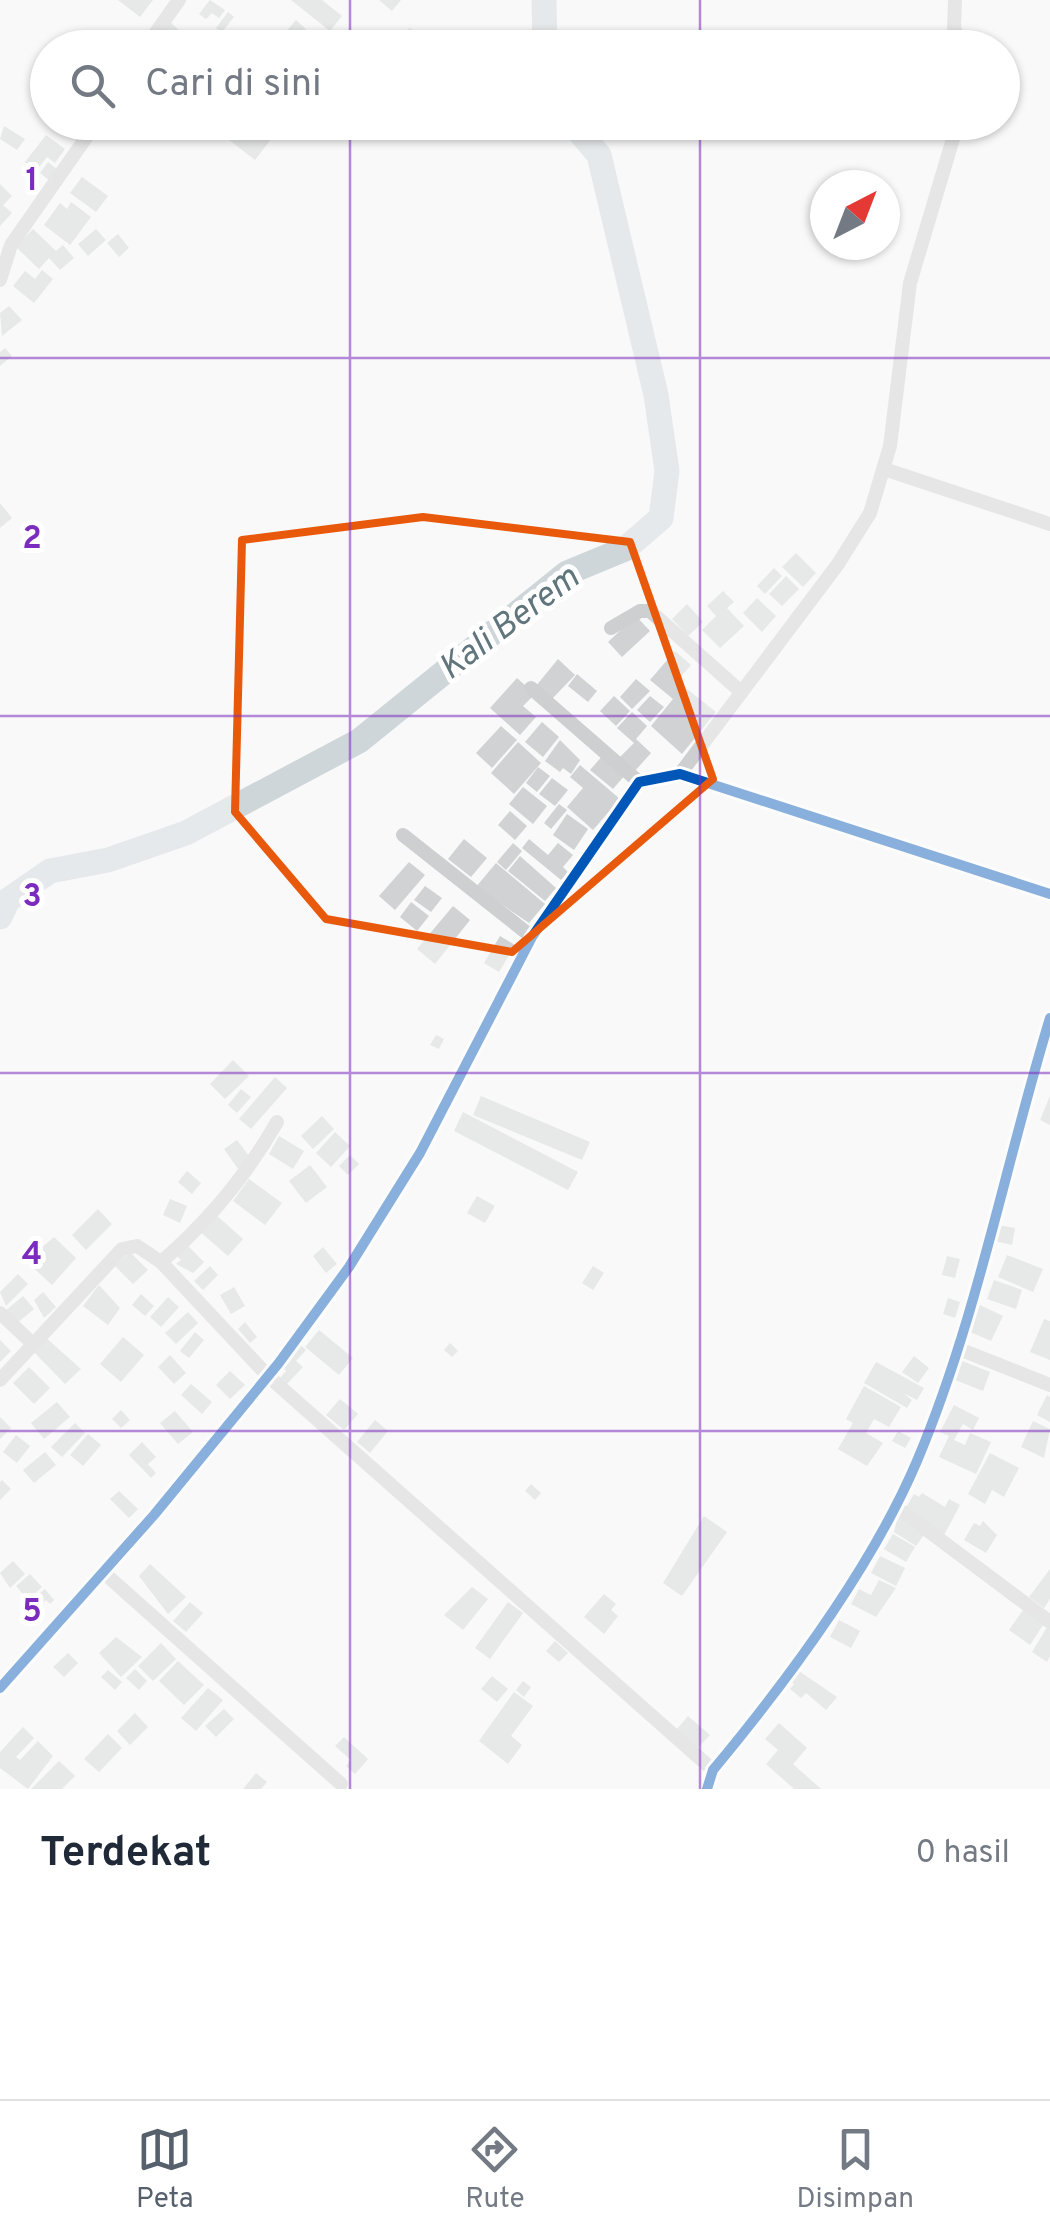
<!DOCTYPE html>
<html lang="id">
<style>
body{margin:0;font-family:Overpass,sans-serif;background:#f2f2f3;color:#1f2937}
.compass{position:absolute;left:810px;top:170px;width:90px;height:90px;border-radius:50%;background:#fff;box-shadow:0 2px 8px #0004;rotate:42deg}
.list{margin:0;padding:0;list-style:none}
h2{display:flex;justify-content:space-between;align-items:center;height:130px;margin:0;padding:0 40px;font-size:42px}
h2 small{font-size:32px;font-weight:400;color:#747a83}
.icon{flex:none;width:55px;height:55px;fill:none;stroke:currentColor;stroke-width:2;stroke-linecap:round;stroke-linejoin:round}
.map{position:relative;flex:none;width:1050px;height:1789px;overflow:hidden}
.search{position:absolute;background:#fff;box-shadow:0 2px 8px #0004;left:30px;right:30px;top:30px;height:110px;display:flex;align-items:center;gap:25px;box-sizing:border-box;padding:0 35px;border-radius:55px;color:#747a83;font-size:38px}
.sheet{height:310px;background:#fff}
nav{display:flex;justify-content:space-around;align-items:center;box-sizing:border-box;height:140px;border-top:2px solid #e0e1e3;background:#fff;font-size:28px;color:#747a83}
nav a{display:grid;justify-items:center;gap:5px}
nav .on{color:#56606c}
.map>svg:first-child{display:block}
</style>
<div class="map">
<svg width="1050" height="1789" viewBox="0 0 1050 1789">
<rect width="100%" height="100%" fill="#f9f9f9"/>
<g fill="none" stroke-linecap="round" stroke-linejoin="round">
<g stroke="#ced6d9" stroke-width="25">
<path d="M544,0L545,48"/>
<path d="M0,917L8,900L50,871L108,860L186,833L359,741L567,573L625,549L661,518L667,471L656,395L599,155L571,122"/>
</g>
</g>
<g fill="#d0d2d3">
<path d="M118,0H153L140,17Z"/>
<path d="M210,0L225,10L219,18L212,13L206,19L199,14Z"/>
<path d="M291,0H322L342,16L330,31Z"/>
<path d="M379,0H401L392,11Z"/>
<path d="M228,12L234,17L222,32L216,28Z"/>
<path d="M296,20L306,29L289,48H272Z"/>
<path d="M170,22L181,32L169,44L159,35Z"/>
<path d="M409,28L426,38L420,48H402Z"/>
<path d="M181,34L194,43L191,48H171Z"/>
<path d="M320,35L334,48H309Z"/>
<path d="M228,122H284L255,160L220,133Z"/>
<path d="M4,126L25,139L17,150L0,139Z"/>
<path d="M46,135L65,149L55,163L47,157L37,170L25,162Z"/>
<path d="M48,162L58,170L50,181L40,173Z"/>
<path d="M82,177L108,196L96,212L70,193Z"/>
<path d="M0,184L12,196L3,205L12,213L0,226Z"/>
<path d="M71,202L91,217L70,245L44,225L60,203L67,209Z"/>
<path d="M33,229L56,251L63,245L74,258L60,270L49,258L39,269L16,247Z"/>
<path d="M96,229L106,240L88,256L78,244Z"/>
<path d="M118,234L129,248L119,257L107,243Z"/>
<path d="M42,270L53,279L34,303L13,286L25,271L35,279Z"/>
<path d="M9,306L22,320L2,336L0,313Z"/>
<path d="M5,348L12,356L0,366V352Z"/>
<path d="M0,503L12,518L0,528Z"/>
<path d="M796,553L816,573L803,587L782,567Z"/>
<path d="M774,568L782,576L765,594L757,586Z"/>
<path d="M786,576L799,589L782,606L769,594Z"/>
<path d="M723,591L734,602L727,608L744,626L720,648L702,630L716,616L707,606Z"/>
<path d="M757,598L776,616L762,632L743,613Z"/>
<path d="M687,604L703,622L688,636L672,619Z"/>
<path d="M636,616L650,631L622,657L608,642Z"/>
<path d="M675,651L691,665L677,681L716,712L682,754L651,726L673,699L650,680Z"/>
<path d="M558,659L575,675L551,700L536,686Z"/>
<path d="M577,674L597,691L588,702L568,686Z"/>
<path d="M517,678L535,694L523,706L536,717L520,735L490,708Z"/>
<path d="M636,679L650,691L632,709L620,697Z"/>
<path d="M614,696L630,711L616,726L600,711Z"/>
<path d="M650,696L664,707L650,722L637,710Z"/>
<path d="M632,712L647,726L636,739L651,753L633,773L618,759L634,743L617,728Z"/>
<path d="M542,722L559,737L543,757L525,742Z"/>
<path d="M501,726L517,740L492,768L476,753Z"/>
<path d="M560,740L580,760L571,774L563,768L560,772L545,761Z"/>
<path d="M518,742L541,763L514,794L491,773Z"/>
<path d="M604,754L626,774L613,789L590,770Z"/>
<path d="M580,765L620,799L593,830L567,807L583,788L570,777Z"/>
<path d="M538,767L550,776L537,792L526,783Z"/>
<path d="M552,778L568,790L555,806L539,794Z"/>
<path d="M523,787L547,806L533,824L509,804Z"/>
<path d="M559,804L567,810L551,829L544,823Z"/>
<path d="M510,811L527,826L515,840L498,825Z"/>
<path d="M567,814L588,829L574,850L553,835Z"/>
<path d="M464,839L487,858L471,877L448,859Z"/>
<path d="M529,839L548,855L558,843L573,855L563,867L568,872L561,880L522,848Z"/>
<path d="M513,843L522,851L506,870L497,862Z"/>
<path d="M520,856L556,888L545,901L508,871Z"/>
<path d="M409,862L425,875L395,910L379,896Z"/>
<path d="M496,863L545,904L529,923L476,887Z"/>
<path d="M425,886L442,898L431,912L414,900Z"/>
<path d="M411,902L429,916L417,931L400,917Z"/>
<path d="M453,906L470,920L435,964L417,949Z"/>
<path d="M500,936L515,945L499,972L484,963Z"/>
<path d="M436,1035L444,1039L439,1049L430,1045Z"/>
<path d="M233,1060L249,1076L225,1099L210,1084Z"/>
<path d="M275,1077L287,1088L251,1129L239,1119Z"/>
<path d="M241,1089L251,1097L237,1113L228,1105Z"/>
<path d="M481,1096L590,1142L582,1160L473,1115Z"/>
<path d="M1050,1096V1125L1040,1120Z"/>
<path d="M463,1112L578,1172L568,1190L454,1131Z"/>
<path d="M322,1116L334,1129L313,1149L301,1136Z"/>
<path d="M335,1132L350,1146L331,1167L316,1153Z"/>
<path d="M279,1136L304,1151L293,1169L269,1154Z"/>
<path d="M237,1140L252,1160L238,1169L224,1149Z"/>
<path d="M350,1155L359,1164L348,1175L339,1166Z"/>
<path d="M310,1165L327,1187L306,1203L289,1181Z"/>
<path d="M187,1171L201,1183L192,1194L178,1182Z"/>
<path d="M249,1179L282,1203L265,1225L233,1201Z"/>
<path d="M477,1196L495,1206L485,1223L467,1213Z"/>
<path d="M170,1199L187,1206L180,1223L163,1215Z"/>
<path d="M98,1209L112,1224L86,1250L72,1235Z"/>
<path d="M214,1213L243,1239L228,1256L198,1230Z"/>
<path d="M998,1225L1015,1228L1012,1245L994,1241Z"/>
<path d="M54,1237L76,1258L52,1285L26,1261Z"/>
<path d="M187,1245L204,1262L193,1273L176,1264L181,1260L176,1255Z"/>
<path d="M323,1247L337,1264L326,1273L313,1256Z"/>
<path d="M130,1252L148,1270L133,1284L115,1266Z"/>
<path d="M1007,1255L1043,1269L1033,1292L998,1277Z"/>
<path d="M947,1256L960,1259L955,1278L942,1275Z"/>
<path d="M210,1266L218,1275L203,1290L194,1281Z"/>
<path d="M593,1266L604,1273L593,1290L582,1283Z"/>
<path d="M18,1274L28,1284L6,1306L0,1292Z"/>
<path d="M994,1280L1022,1290L1016,1309L987,1299Z"/>
<path d="M99,1285L120,1308L108,1325L83,1306Z"/>
<path d="M234,1287L245,1306L231,1314L220,1295Z"/>
<path d="M43,1292L56,1307L44,1318L34,1300Z"/>
<path d="M141,1294L154,1306L145,1316L132,1305Z"/>
<path d="M23,1296L34,1309L16,1324L5,1311Z"/>
<path d="M168,1297L179,1307L161,1327L150,1317Z"/>
<path d="M948,1298L960,1302L955,1318L943,1314Z"/>
<path d="M980,1305L1003,1316L991,1341L968,1331Z"/>
<path d="M188,1312L198,1323L176,1344L165,1333Z"/>
<path d="M1044,1319L1050,1321V1360L1030,1352Z"/>
<path d="M245,1322L257,1337L250,1343L238,1329Z"/>
<path d="M319,1330L353,1358L339,1375L305,1347Z"/>
<path d="M195,1332L204,1340L189,1358L180,1351Z"/>
<path d="M44,1336L81,1369L65,1384L31,1349Z"/>
<path d="M123,1337L144,1355L121,1382L100,1364Z"/>
<path d="M0,1340L11,1351L0,1362Z"/>
<path d="M298,1343L306,1350L296,1361L303,1367L287,1384L280,1378L286,1371L279,1364Z"/>
<path d="M450,1343L458,1351L452,1357L444,1350Z"/>
<path d="M170,1355L186,1373L174,1384L158,1367Z"/>
<path d="M914,1356L929,1368L918,1383L902,1372Z"/>
<path d="M962,1361L990,1372L983,1391L955,1380Z"/>
<path d="M876,1362L924,1388L917,1400L903,1393L912,1400L907,1408L864,1383Z"/>
<path d="M29,1367L50,1388L34,1404L13,1383Z"/>
<path d="M230,1371L245,1385L230,1399L216,1385Z"/>
<path d="M191,1384L212,1402L202,1414L181,1395Z"/>
<path d="M864,1386L901,1407L889,1427L874,1419L866,1433L883,1443L867,1466L838,1449L853,1423L846,1419Z"/>
<path d="M1047,1395L1050,1397V1422L1037,1415Z"/>
<path d="M340,1399L358,1414L344,1430L326,1415Z"/>
<path d="M57,1402L70,1417L44,1439L31,1423Z"/>
<path d="M954,1405L979,1418L973,1430L963,1424L954,1440L965,1445L970,1433L991,1442L976,1474L939,1457L949,1436L940,1432Z"/>
<path d="M121,1410L130,1420L121,1428L112,1419Z"/>
<path d="M175,1411L193,1432L178,1444L160,1423Z"/>
<path d="M0,1417L11,1428L0,1439Z"/>
<path d="M375,1420L388,1431L370,1453L357,1442Z"/>
<path d="M1033,1421L1050,1429L1044,1458L1021,1447Z"/>
<path d="M75,1423L85,1433L62,1457L51,1447Z"/>
<path d="M898,1431L911,1438L905,1448L892,1441Z"/>
<path d="M88,1434L101,1445L83,1466L70,1455Z"/>
<path d="M16,1435L30,1446L17,1463L3,1452Z"/>
<path d="M142,1442L156,1457L148,1464L156,1473L151,1478L129,1455Z"/>
<path d="M45,1452L56,1465L34,1483L23,1470Z"/>
<path d="M990,1453L1019,1468L1004,1497L992,1490L985,1504L968,1494Z"/>
<path d="M2,1480L11,1489L0,1500V1482Z"/>
<path d="M531,1484L541,1493L535,1500L525,1491Z"/>
<path d="M119,1491L138,1509L129,1518L110,1499Z"/>
<path d="M922,1493L945,1507L949,1499L960,1505L943,1537L904,1511L914,1494L919,1497Z"/>
<path d="M898,1515L926,1532L916,1546L894,1532Z"/>
<path d="M704,1516L727,1532L682,1596L663,1583Z"/>
<path d="M983,1521L997,1535L986,1553L964,1540L974,1523L980,1526Z"/>
<path d="M893,1534L915,1547L906,1562L884,1549Z"/>
<path d="M880,1556L905,1568L896,1586L871,1573Z"/>
<path d="M13,1561L25,1574L10,1588L0,1573Z"/>
<path d="M150,1564L186,1597L168,1614L139,1576Z"/>
<path d="M1050,1569V1599L1044,1608L1029,1597Z"/>
<path d="M30,1574L42,1587L28,1600L16,1586Z"/>
<path d="M879,1580L896,1588L876,1617L851,1604L859,1589L871,1595Z"/>
<path d="M472,1587L488,1599L463,1630L444,1615Z"/>
<path d="M45,1589L54,1600L50,1604L46,1600L34,1611L27,1604Z"/>
<path d="M604,1594L616,1604L611,1610L618,1616L604,1634L584,1617Z"/>
<path d="M190,1602L203,1613L186,1632L173,1621Z"/>
<path d="M508,1602L523,1613L490,1659L475,1648Z"/>
<path d="M1023,1610L1043,1625L1030,1645L1009,1630Z"/>
<path d="M839,1620L860,1631L851,1648L830,1637Z"/>
<path d="M1050,1622V1656L1047,1662L1032,1652Z"/>
<path d="M116,1637L142,1657L121,1677L99,1653Z"/>
<path d="M555,1641L568,1653L559,1662L546,1651Z"/>
<path d="M161,1643L176,1659L153,1681L138,1666Z"/>
<path d="M68,1653L78,1663L64,1677L53,1667Z"/>
<path d="M178,1661L204,1685L184,1705L159,1681Z"/>
<path d="M135,1669L147,1681L139,1690L126,1678Z"/>
<path d="M796,1669L837,1697L826,1710L806,1693L801,1698L790,1689L794,1684L788,1679Z"/>
<path d="M108,1670L122,1682L115,1690L101,1677Z"/>
<path d="M492,1676L508,1689L497,1702L481,1689Z"/>
<path d="M523,1681L531,1687L524,1697L516,1690Z"/>
<path d="M208,1688L223,1700L196,1731L181,1718Z"/>
<path d="M514,1692L533,1706L511,1736L522,1745L508,1764L479,1741Z"/>
<path d="M224,1709L234,1719L216,1737L205,1726Z"/>
<path d="M135,1713L148,1727L130,1745L117,1731Z"/>
<path d="M688,1716L710,1735L697,1749L676,1730Z"/>
<path d="M779,1723L807,1748L793,1764L821,1789H794L766,1764L778,1750L765,1739Z"/>
<path d="M23,1727L34,1738L16,1757L20,1760L38,1741L53,1756L28,1789L0,1768V1752Z"/>
<path d="M108,1734L122,1748L99,1772L84,1759Z"/>
<path d="M344,1737L368,1759L355,1774L346,1766L351,1760L335,1746Z"/>
<path d="M59,1761L75,1776L62,1789H31Z"/>
<path d="M256,1773L267,1782L261,1789H243Z"/>
</g>
<g fill="none" stroke-linecap="round" stroke-linejoin="round">
<g stroke="#cecfd0" stroke-width="14">
<path d="M955,0L954,28L962,48"/>
<path d="M145,48L179,0"/>
<path d="M0,280L11,245L97,122"/>
<path d="M884,469L1050,524"/>
<path d="M611,628L640,611H650L740,691"/>
<path d="M531,688L639,782"/>
<path d="M680,774L838,564L870,513L890,446L910,283L958,122"/>
<path d="M403,835L532,937"/>
<path d="M161,1262L268,1376L713,1770"/>
<path d="M0,1313L32,1343"/>
<path d="M959,1349L1050,1385"/>
<path d="M0,1380L122,1249L137,1246L161,1262C209,1221 246,1176 277,1122"/>
<path d="M895,1506L1050,1622"/>
<path d="M103,1572L341,1784"/>
<path d="M0,1688L154,1515L278,1364L349,1267L420,1153L532,937L639,782L680,774L1050,894"/>
<path d="M707,1789L713,1770C787,1681 872,1567 917,1461C977,1319 1005,1165 1050,1018"/>
</g>
<g stroke="#fff" stroke-width="16">
<g id="cycleway">
<path d="M0,1688L154,1515L278,1364L349,1267L420,1153L532,937L639,782L680,774L1050,894"/>
<path d="M707,1789L713,1770C787,1681 872,1567 917,1461C977,1319 1005,1165 1050,1018"/>
</g>
</g>
<use href="#cycleway" stroke="#0057b8" stroke-width="10"/>
</g>
<path d="M0 0H1050V1789H0ZM423,517L630,542L713,779L512,952L326,919L235,812L242,540Z" fill="#f9f9f9" fill-opacity=".55" fill-rule="evenodd"/>
<path fill="none" stroke="#e8590c" stroke-width="8" stroke-linejoin="round" d="M423,517L630,542L713,779L512,952L326,919L235,812L242,540Z"/>
<path fill="none" stroke="#7b2cbf" stroke-width="2.5" stroke-opacity="0.55" d="M350,0V48M700,0V48M350,122V1789M700,122V1789M0,358H1050M0,716H1050M0,1073H1050M0,1431H1050"/>
<g text-anchor="middle" dominant-baseline="central" stroke-width="10" stroke-linejoin="round" paint-order="stroke">
<g font-size="35" font-style="italic" fill="#60757c" stroke="#fff">
<text transform="translate(510 624) rotate(-37)">Kali Berem</text>
</g>
</g>
<g font-size="32" text-anchor="middle" font-weight="bold" fill="#7b2cbf" stroke="#fff" stroke-width="10" stroke-linejoin="round" paint-order="stroke">
<text x="32" y="190">1</text>
<text x="32" y="548">2</text>
<text x="32" y="906">3</text>
<text x="32" y="1264">4</text>
<text x="32" y="1621">5</text>
</g>
</svg>
<svg class="compass" viewBox="-18 -18 36 36"><path d="M0-13l5 13h-10z" fill="#e53935"/><path d="M0 13l5-13h-10z" fill="#747a83"/></svg>
<div class="search"><svg class="icon" aria-label="search" viewBox="0 0 24 24"><circle cx="10" cy="10" r="6"/><path d="M15 15l6 6"/></svg>Cari di sini</div>
</div>
<section class="sheet">
<h2>Terdekat<small>0 hasil</small></h2>
<ul class="list">
</ul>
</section>
<nav>
<a class="on"><svg class="icon" aria-label="map" viewBox="0 0 24 24"><path d="M3 6l6-2 6 2 6-2v14l-6 2-6-2-6 2zM9 4v14M15 6v14"/></svg>Peta</a>
<a><svg class="icon" aria-label="directions" viewBox="0 0 24 24"><path d="M12 3l9 9-9 9-9-9zM9 14v-3h6M13 9l2 2-2 2"/></svg>Rute</a>
<a><svg class="icon" aria-label="saved" viewBox="0 0 24 24"><path d="M7 4h10v16l-5-4-5 4z"/></svg>Disimpan</a>
</nav>
